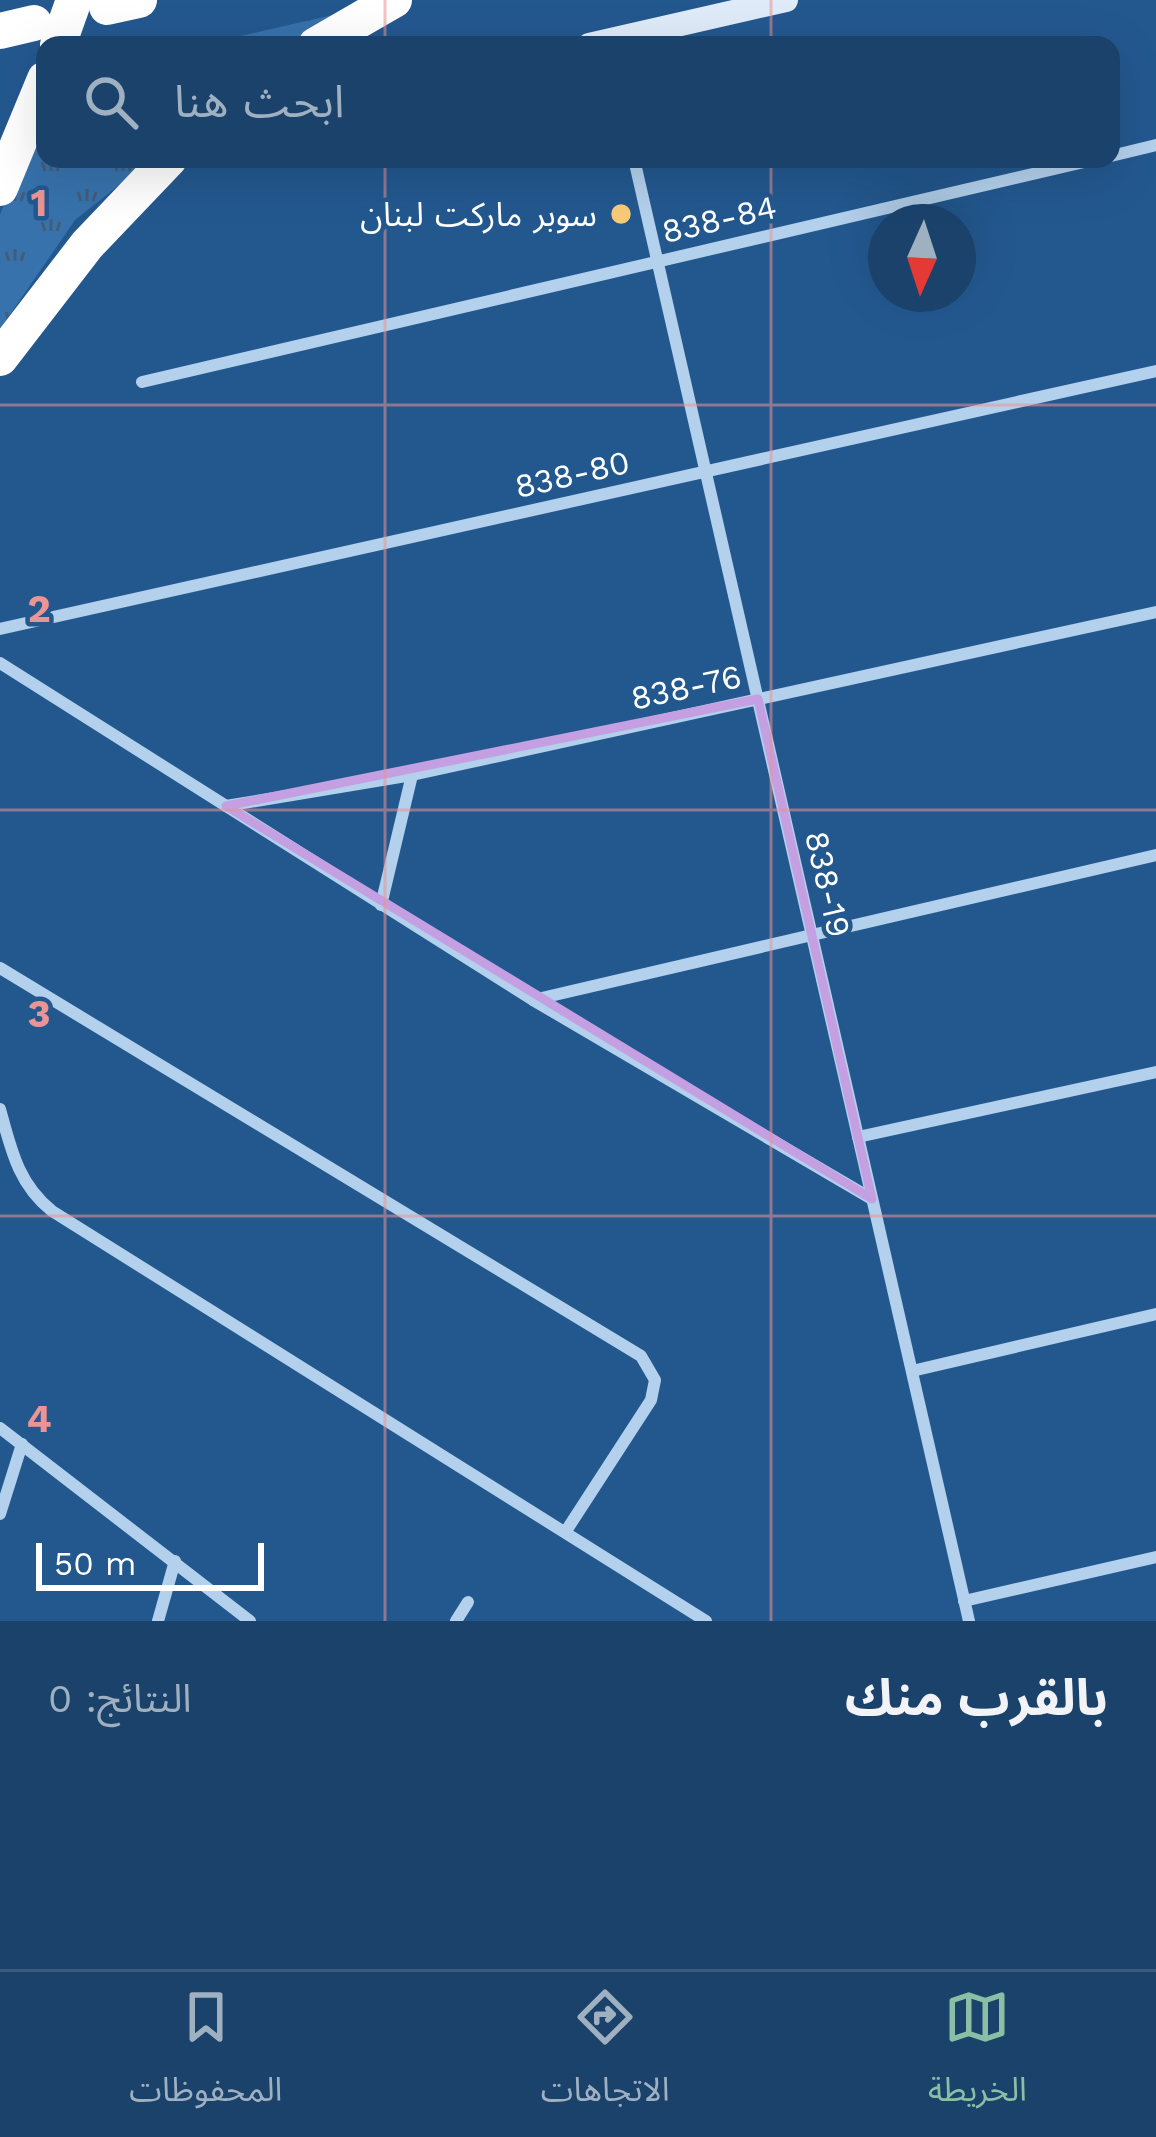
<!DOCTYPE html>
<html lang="ar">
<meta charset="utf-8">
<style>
body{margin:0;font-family:"Work Sans","Noto Sans Arabic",sans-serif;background:#234971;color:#f1f3f6;direction:rtl}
.compass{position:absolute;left:868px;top:204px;width:108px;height:108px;border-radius:50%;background:#1a426b;box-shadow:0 12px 48px #0002;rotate:183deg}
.scale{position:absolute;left:36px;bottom:30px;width:228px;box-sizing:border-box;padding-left:12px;border:6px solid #fff;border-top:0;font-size:33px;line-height:42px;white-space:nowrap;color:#fff;-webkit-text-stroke:9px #23588f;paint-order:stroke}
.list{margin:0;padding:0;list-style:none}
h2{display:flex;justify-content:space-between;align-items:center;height:156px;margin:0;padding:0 48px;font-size:51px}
h2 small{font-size:39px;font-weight:400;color:#9fb0c1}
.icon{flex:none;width:66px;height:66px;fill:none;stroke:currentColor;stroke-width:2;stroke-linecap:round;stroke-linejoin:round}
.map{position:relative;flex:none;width:1156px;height:1621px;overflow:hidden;direction:ltr}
.search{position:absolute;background:#1a426b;box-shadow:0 12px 48px #0002;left:36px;right:36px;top:36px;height:132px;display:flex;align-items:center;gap:30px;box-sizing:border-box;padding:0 42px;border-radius:24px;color:#9fb0c1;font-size:45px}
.sheet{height:348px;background:#1a426b}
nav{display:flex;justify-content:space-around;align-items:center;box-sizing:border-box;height:168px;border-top:3px solid #385b7e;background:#1a426b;font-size:33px;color:#9fb0c1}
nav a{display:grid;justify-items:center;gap:6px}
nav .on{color:#8abfa5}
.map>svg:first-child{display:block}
</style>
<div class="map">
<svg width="1156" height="1621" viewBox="0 0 1156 1621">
<defs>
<pattern id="grass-tufts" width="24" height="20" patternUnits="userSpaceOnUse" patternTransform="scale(3)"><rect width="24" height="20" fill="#3772ac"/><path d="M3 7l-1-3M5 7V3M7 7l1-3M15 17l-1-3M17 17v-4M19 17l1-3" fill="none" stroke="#435d77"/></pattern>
</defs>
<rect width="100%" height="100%" fill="#23588f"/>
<g fill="url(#grass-tufts)">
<path d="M337,14L297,45H202Z"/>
<path d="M45,98V159H152L75,220L0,329V215Z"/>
</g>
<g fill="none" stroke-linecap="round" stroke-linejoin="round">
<g stroke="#b3d0ec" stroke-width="12">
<path d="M1111,156L1156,145"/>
<path d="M634,159L969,1621"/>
<path d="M142,382L1097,159"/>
<path d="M0,629L1156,371"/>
<path d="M0,663L533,1000L872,1199"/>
<path d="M226,806L412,775L1156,612"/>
<path d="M381,905L412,775"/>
<path d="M0,968L641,1356L655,1380L651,1400L566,1531"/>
<path d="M533,1000L1156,855"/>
<path d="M0,1109C11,1149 18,1184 52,1211L706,1621"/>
<path d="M858,1137L1156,1072"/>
<path d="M912,1371L1156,1314"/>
<path d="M0,1428L250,1621"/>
<path d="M0,1514L22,1444"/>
<path d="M964,1601L1156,1557"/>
<path d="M158,1621L175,1561"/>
<path d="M456,1621L468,1602"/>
</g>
<path stroke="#dfebf9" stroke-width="24" d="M589,45L786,0"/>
<g stroke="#fff" stroke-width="36">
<path d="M107,7L139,0"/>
<path d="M0,31L34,23"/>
<path d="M316,45L394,0"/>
<path d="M0,188L45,79"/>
<path d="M0,358L87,245L169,159"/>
</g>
<path stroke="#fff" stroke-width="36" d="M58,45L74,0"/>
</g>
<path fill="none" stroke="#c4a0e2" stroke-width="9" stroke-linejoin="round" d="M758,699L872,1199L226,806Z"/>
<path fill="none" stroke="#ea9494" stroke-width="3" stroke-opacity="0.55" d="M385,0V45M771,0V45M385,159V1621M771,159V1621M0,405H1156M0,810H1156M0,1216H1156"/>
<circle fill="#f7cb76" stroke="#23588f" stroke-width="4.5" cx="621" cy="214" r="12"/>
<g text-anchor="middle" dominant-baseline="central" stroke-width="9" stroke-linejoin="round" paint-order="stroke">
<g font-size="33" fill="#fff" stroke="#23588f" text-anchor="end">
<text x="597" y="214">سوبر ماركت لبنان</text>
</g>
<g font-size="33" fill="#fff" stroke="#23588f">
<text transform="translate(719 219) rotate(-13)">838-84</text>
<text transform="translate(572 474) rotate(-13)">838-80</text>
<text transform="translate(686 687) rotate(-12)">838-76</text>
<text transform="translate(828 884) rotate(77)">838-19</text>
</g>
</g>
<g font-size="39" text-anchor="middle" font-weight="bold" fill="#ea9494" stroke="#23588f" stroke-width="9" stroke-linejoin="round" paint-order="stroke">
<text x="39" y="216">1</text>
<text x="39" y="622">2</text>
<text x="39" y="1027">3</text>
<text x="39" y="1432">4</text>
</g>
</svg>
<svg class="compass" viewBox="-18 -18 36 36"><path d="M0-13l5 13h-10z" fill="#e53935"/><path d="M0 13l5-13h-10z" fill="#9fb0c1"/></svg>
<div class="scale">50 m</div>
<div class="search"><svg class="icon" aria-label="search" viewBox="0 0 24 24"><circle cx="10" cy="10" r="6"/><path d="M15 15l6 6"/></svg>ابحث هنا</div>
</div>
<section class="sheet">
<h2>بالقرب منك<small>النتائج: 0</small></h2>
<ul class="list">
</ul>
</section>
<nav>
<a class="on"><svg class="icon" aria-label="map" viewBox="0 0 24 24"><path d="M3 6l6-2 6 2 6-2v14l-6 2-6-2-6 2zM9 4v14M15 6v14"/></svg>الخريطة</a>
<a><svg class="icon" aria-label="directions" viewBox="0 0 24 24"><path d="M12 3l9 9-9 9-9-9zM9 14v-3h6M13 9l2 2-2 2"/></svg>الاتجاهات</a>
<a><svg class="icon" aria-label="saved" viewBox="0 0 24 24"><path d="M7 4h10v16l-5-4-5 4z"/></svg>المحفوظات</a>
</nav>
